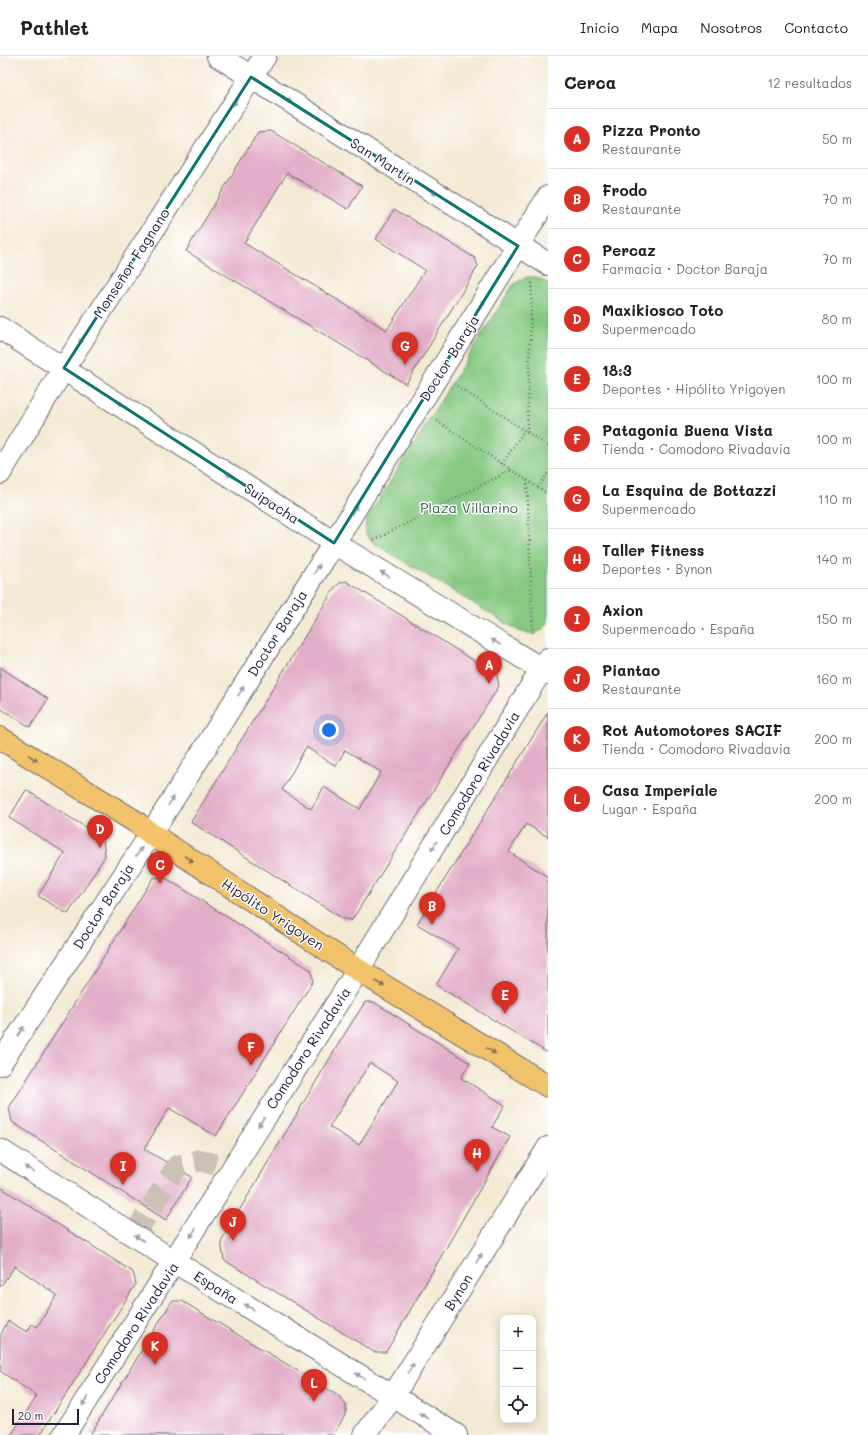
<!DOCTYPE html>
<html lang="es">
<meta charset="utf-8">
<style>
body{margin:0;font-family:Mali,sans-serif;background:#f2f2f2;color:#202124}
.controls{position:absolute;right:12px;bottom:12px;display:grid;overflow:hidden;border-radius:8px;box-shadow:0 2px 10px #0003}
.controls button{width:36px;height:36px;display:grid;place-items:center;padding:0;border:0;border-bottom:1px solid #e0e0e0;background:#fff;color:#202124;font:20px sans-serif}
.scale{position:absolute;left:12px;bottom:10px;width:67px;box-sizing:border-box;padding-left:4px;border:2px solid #22223b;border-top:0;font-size:11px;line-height:14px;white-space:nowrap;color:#22223b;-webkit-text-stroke:3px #fff;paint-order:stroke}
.you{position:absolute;left:329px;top:674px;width:14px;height:14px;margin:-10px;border:3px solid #fff;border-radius:50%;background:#1a73e8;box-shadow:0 0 0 6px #1a73e833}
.badge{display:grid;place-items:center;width:26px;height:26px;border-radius:50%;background:#d93025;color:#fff;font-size:13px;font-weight:700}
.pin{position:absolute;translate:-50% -33px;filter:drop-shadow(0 1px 2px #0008)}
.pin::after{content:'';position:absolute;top:21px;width:14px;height:12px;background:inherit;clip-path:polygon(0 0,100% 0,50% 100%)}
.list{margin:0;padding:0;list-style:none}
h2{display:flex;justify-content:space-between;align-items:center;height:52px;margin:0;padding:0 16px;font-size:17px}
h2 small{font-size:13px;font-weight:400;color:#757577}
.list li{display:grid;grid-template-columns:26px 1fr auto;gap:12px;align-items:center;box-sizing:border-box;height:60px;padding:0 16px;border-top:1px solid #e0e0e0}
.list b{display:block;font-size:15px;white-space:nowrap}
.list p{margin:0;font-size:13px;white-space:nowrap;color:#757577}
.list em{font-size:13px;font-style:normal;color:#757577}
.icon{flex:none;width:22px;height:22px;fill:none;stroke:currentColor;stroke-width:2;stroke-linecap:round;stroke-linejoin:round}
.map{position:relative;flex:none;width:548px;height:1379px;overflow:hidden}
header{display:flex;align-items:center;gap:24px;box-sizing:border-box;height:56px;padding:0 20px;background:#fff;border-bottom:1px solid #e0e0e0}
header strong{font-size:19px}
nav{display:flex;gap:22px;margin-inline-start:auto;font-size:14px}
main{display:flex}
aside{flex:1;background:#fff}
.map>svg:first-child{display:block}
</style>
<header>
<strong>Pathlet</strong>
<nav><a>Inicio</a><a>Mapa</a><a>Nosotros</a><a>Contacto</a></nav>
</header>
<main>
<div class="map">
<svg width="548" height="1379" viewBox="0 0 548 1379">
<rect width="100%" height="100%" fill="#fff"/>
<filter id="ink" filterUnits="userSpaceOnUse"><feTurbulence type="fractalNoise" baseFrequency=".025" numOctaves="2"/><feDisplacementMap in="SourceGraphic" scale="8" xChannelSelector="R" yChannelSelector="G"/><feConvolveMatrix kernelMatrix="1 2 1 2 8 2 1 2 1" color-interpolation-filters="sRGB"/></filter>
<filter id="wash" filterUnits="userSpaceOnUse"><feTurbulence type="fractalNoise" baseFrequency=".012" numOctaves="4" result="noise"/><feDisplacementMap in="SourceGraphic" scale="16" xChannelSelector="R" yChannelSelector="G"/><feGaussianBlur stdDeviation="0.9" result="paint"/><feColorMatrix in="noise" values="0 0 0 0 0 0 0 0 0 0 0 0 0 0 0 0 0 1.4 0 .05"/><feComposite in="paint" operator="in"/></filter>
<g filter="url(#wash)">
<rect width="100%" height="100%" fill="#f3ead4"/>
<path fill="#86c982" stroke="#54765e" d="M527,221H535L548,227V567C540,579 531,579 519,575L375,488C366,481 363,474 367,463L513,229Z"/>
<g id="blocks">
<g fill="#e3afc8" fill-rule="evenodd">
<path d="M271,75L362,130L348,153L287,117L244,187L387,274L425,214L376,183L394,153L475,202L478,210L406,328L186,195L258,76Z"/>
<path d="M346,525L497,619L499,630L352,864L343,863L191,766L335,531L340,527ZM306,691L336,710L345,694L381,716L360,753L324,731L311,753L282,734Z"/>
<path d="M0,611L48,643L30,671L0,652Z"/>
<path d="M548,656V781L526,768L509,796L548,821V997L436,929L458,893L417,868Z"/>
<path d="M26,734L103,782L105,800L68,858L38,840L65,797L9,762Z"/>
<path d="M164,821L311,914L313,925L216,1080L169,1052L144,1093L192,1121L166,1164L12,1066L9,1052L153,822Z"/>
<path d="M365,946H374L470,1007L461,1022L505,1049L492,1071L510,1081L386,1296H374L224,1204L221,1185L339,987ZM370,1007L398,1025L359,1089L329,1071Z"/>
<path d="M0,1131L133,1216L136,1228L40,1379H11L37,1340L0,1315V1280L8,1265L27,1276L32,1268L37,1271L57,1239L15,1210L0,1231Z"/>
<path d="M172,1245H182L338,1339L346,1349V1355L344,1361L333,1379H90Z"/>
</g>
</g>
</g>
<g filter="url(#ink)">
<use href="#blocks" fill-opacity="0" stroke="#6b6871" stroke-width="1"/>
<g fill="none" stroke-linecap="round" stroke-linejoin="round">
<path stroke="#c9c2b5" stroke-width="22" stroke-dasharray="22 11" stroke-linecap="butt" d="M134,1179L177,1110L200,1104L231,1113"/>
<g stroke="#6b6871" stroke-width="24">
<g id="minor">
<path d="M218,0L548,208"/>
<path d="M0,272L334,487L548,617"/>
<path d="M0,417L64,312L265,0"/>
<path d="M0,1008L151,778L334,487L548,141"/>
<path d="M0,1094L175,1206L456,1379"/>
<path d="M64,1379L358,914L548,603"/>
<path d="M365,1379L393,1340L548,1092"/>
</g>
</g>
<g stroke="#6b6871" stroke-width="24">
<path id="major" d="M0,682L136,766L151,778L358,914L548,1030"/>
</g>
<g stroke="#6b6871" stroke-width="2.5" stroke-dasharray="1 3" stroke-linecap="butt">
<path d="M457,330L548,390"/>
<path d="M437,365L548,438"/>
<path d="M527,376L532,224"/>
<path d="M502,408L524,375"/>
<path d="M527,424L533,578"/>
<path d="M538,432L548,417"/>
<path d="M374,484L511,414"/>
</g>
<use href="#minor" stroke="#fff" stroke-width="22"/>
<use href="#major" stroke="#f2c36a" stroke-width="22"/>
</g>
<defs><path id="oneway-solid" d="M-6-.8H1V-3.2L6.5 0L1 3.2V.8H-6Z"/></defs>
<g fill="#9c9ca7">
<use href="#oneway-solid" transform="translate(287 43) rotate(33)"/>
<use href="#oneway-solid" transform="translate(236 45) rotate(123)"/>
<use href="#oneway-solid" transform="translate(432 136) rotate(33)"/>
<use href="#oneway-solid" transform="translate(482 248) rotate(-58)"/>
<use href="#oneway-solid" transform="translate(82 283) rotate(123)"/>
<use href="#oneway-solid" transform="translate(122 349) rotate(-147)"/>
<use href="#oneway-solid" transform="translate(231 420) rotate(-147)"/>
<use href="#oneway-solid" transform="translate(354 454) rotate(-58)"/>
<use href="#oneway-solid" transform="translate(317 513) rotate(-58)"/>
<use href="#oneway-solid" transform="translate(385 518) rotate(-149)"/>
<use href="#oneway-solid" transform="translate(496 586) rotate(-149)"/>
<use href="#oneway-solid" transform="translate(241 635) rotate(-58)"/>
<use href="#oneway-solid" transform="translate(171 745) rotate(-58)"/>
<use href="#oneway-solid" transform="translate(434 790) rotate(121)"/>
<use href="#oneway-solid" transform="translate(139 796) rotate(-57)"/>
<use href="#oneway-solid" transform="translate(21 975) rotate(-57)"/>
<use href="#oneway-solid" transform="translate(261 1066) rotate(123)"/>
<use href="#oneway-solid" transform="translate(29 1113) rotate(-148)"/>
<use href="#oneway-solid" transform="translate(193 1177) rotate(121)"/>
<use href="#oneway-solid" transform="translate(139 1182) rotate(-147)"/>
<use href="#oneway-solid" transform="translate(479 1202) rotate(-58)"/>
<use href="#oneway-solid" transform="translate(249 1251) rotate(-148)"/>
<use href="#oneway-solid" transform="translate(411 1312) rotate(-58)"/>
<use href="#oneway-solid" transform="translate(360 1320) rotate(-148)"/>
<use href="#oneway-solid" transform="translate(85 1345) rotate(122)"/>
<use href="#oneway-solid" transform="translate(424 1360) rotate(-148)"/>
</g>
<g fill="#8a7252">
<use href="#oneway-solid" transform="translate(33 702) rotate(32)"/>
<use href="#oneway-solid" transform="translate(189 803) rotate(33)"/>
<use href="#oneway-solid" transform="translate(380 928) rotate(31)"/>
<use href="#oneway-solid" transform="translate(491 995) rotate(31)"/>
</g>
</g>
<path fill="none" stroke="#0f766e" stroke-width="3" stroke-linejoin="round" d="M251,21L518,190L334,487L64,312Z"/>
<g text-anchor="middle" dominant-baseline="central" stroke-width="3" stroke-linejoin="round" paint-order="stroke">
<g font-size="14" fill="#22223b" stroke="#fff">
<text transform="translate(383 105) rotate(33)">San Martín</text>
<text transform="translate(131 207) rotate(-57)">Monseñor Fagnano</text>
<text transform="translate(449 302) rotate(-58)">Doctor Baraja</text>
<text transform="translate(272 447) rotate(33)">Suipacha</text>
<text transform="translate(277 577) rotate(-58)">Doctor Baraja</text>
<text transform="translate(479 717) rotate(-59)">Comodoro Rivadavia</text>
<text transform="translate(103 850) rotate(-57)">Doctor Baraja</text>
<text transform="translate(273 858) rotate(33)">Hipólito Yrigoyen</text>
<text transform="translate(308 992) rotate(-57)">Comodoro Rivadavia</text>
<text transform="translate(216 1231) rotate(32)">España</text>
<text transform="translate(458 1236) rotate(-58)">Bynon</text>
<text transform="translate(136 1267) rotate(-57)">Comodoro Rivadavia</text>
</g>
<g font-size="14" fill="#455c54" stroke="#fff">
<text x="469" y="451">Plaza Villarino</text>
</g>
</g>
</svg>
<div class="controls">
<button>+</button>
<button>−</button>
<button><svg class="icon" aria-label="locate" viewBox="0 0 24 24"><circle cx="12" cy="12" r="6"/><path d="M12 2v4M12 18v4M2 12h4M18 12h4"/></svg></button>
</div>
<div class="scale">20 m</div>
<div class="you"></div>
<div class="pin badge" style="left:489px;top:628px">A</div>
<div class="pin badge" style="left:432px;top:869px">B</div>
<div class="pin badge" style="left:160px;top:828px">C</div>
<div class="pin badge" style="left:100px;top:792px">D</div>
<div class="pin badge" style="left:505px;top:958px">E</div>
<div class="pin badge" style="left:251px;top:1010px">F</div>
<div class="pin badge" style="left:405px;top:309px">G</div>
<div class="pin badge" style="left:477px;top:1116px">H</div>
<div class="pin badge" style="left:123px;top:1129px">I</div>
<div class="pin badge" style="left:233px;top:1185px">J</div>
<div class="pin badge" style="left:155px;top:1309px">K</div>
<div class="pin badge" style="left:314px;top:1346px">L</div>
</div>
<aside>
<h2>Cerca<small>12 resultados</small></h2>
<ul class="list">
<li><span class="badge">A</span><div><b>Pizza Pronto</b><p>Restaurante</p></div><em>50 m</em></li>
<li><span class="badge">B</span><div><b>Frodo</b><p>Restaurante</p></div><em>70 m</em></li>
<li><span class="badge">C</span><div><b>Percaz</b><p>Farmacia · Doctor Baraja</p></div><em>70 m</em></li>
<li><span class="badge">D</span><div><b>Maxikiosco Toto</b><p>Supermercado</p></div><em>80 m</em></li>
<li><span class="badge">E</span><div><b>18:3</b><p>Deportes · Hipólito Yrigoyen</p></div><em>100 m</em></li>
<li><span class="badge">F</span><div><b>Patagonia Buena Vista</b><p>Tienda · Comodoro Rivadavia</p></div><em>100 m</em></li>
<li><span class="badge">G</span><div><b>La Esquina de Bottazzi</b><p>Supermercado</p></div><em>110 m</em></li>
<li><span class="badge">H</span><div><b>Taller Fitness</b><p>Deportes · Bynon</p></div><em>140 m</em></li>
<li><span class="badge">I</span><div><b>Axion</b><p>Supermercado · España</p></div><em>150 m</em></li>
<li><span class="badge">J</span><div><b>Piantao</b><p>Restaurante</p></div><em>160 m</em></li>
<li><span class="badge">K</span><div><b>Rot Automotores SACIF</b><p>Tienda · Comodoro Rivadavia</p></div><em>200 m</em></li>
<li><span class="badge">L</span><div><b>Casa Imperiale</b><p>Lugar · España</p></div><em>200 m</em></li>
</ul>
</aside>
</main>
